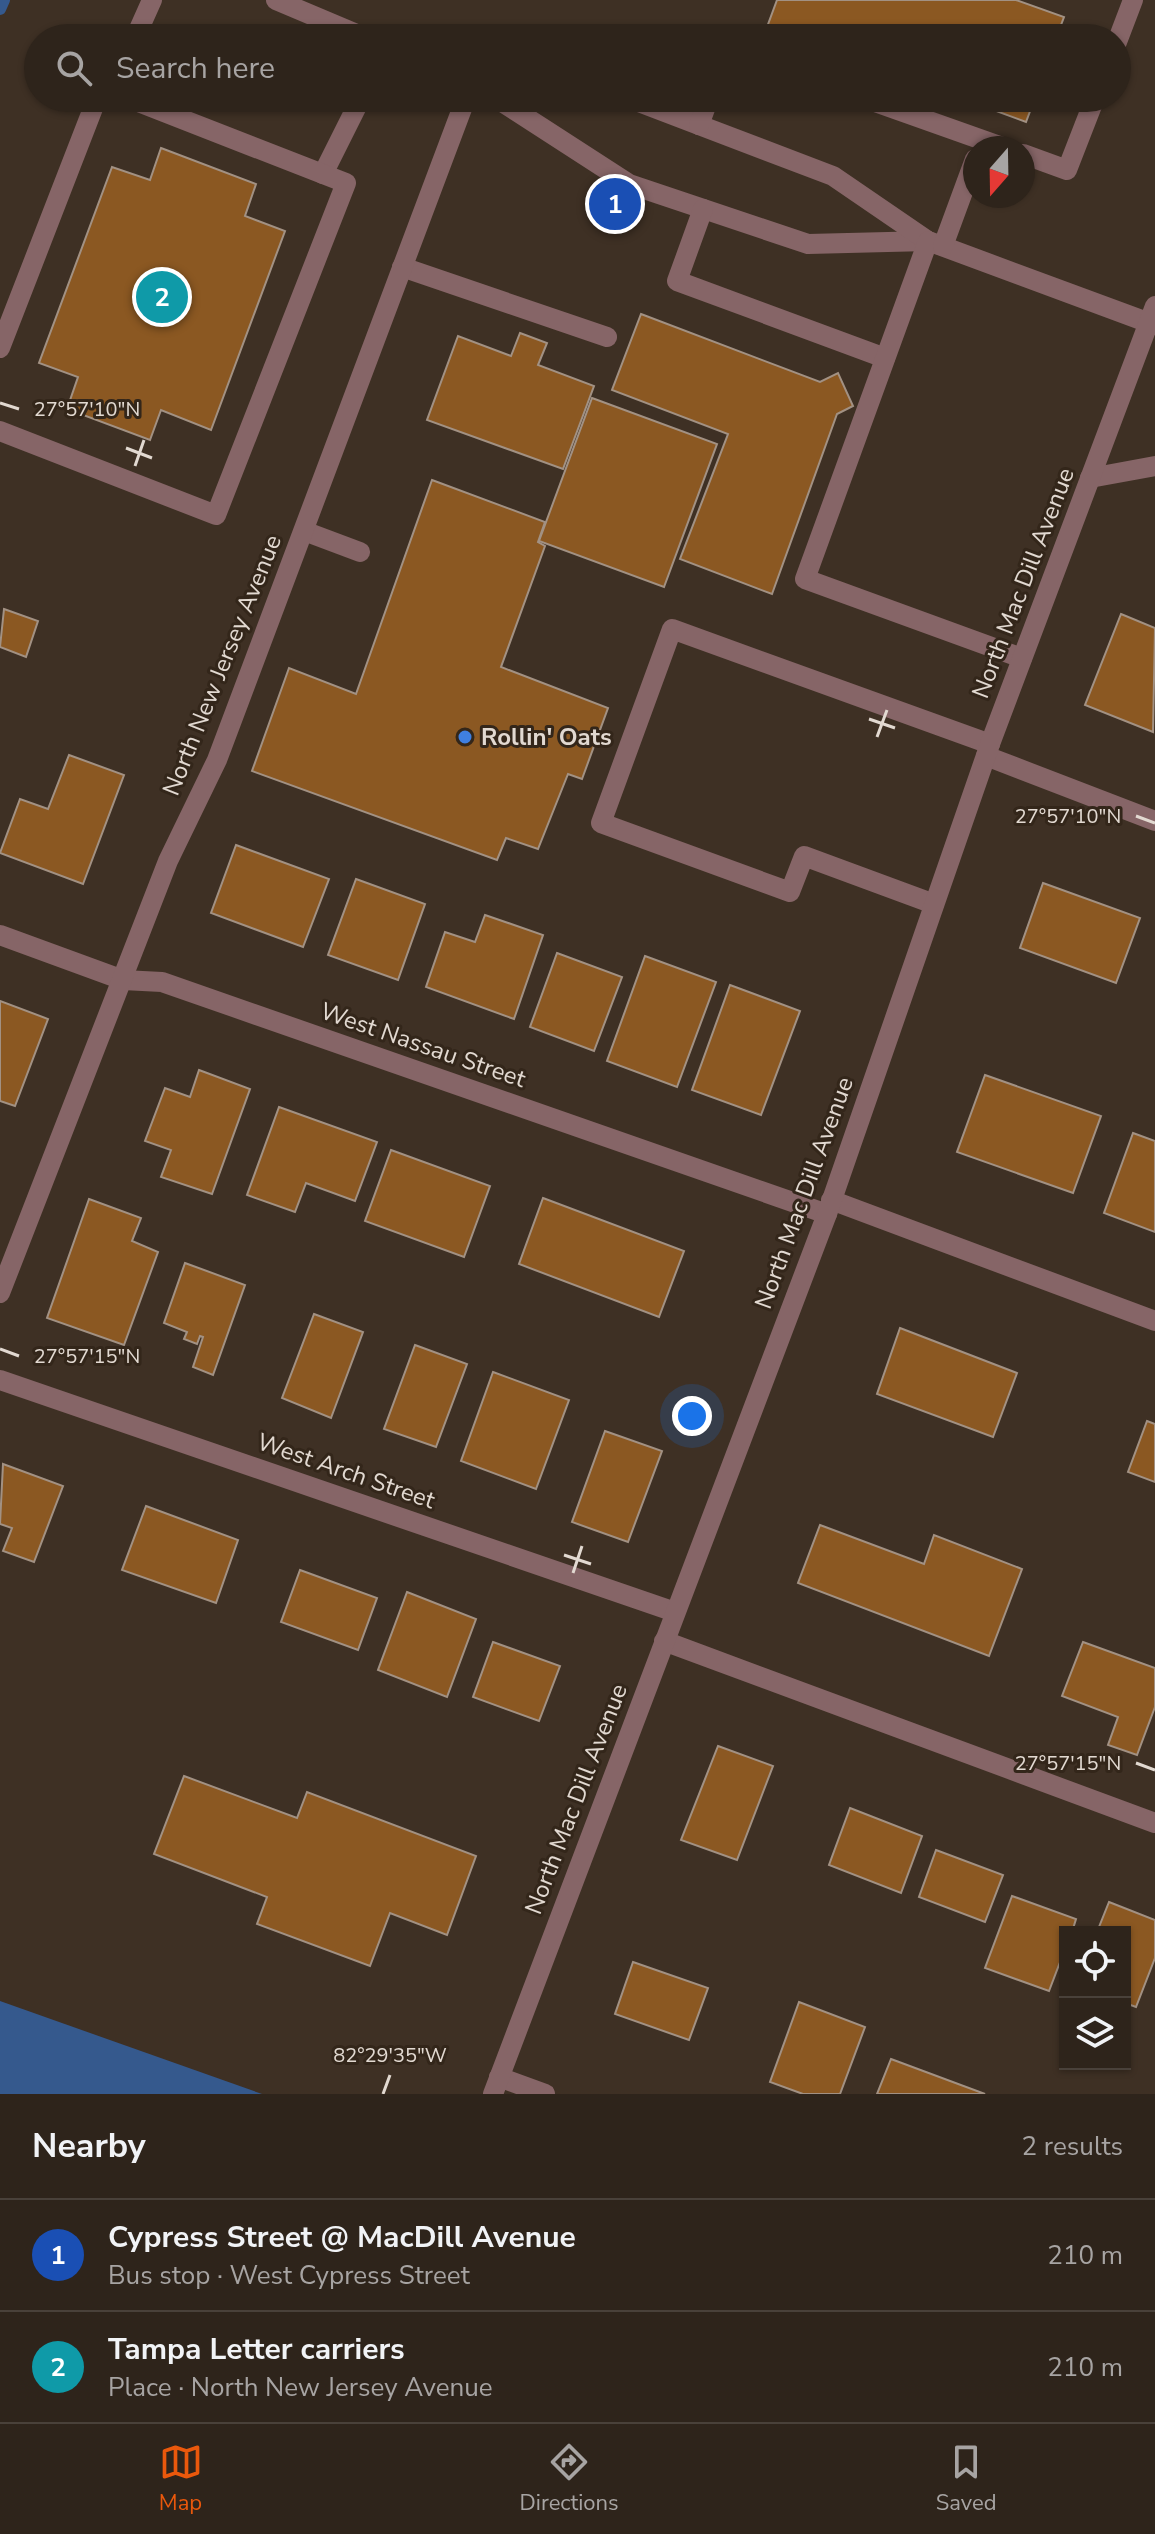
<!DOCTYPE html>
<meta charset="utf-8">
<style>
body{margin:0;font-family:"Nunito Sans",sans-serif;background:#3a3028;color:#f1f3f6}
.controls{position:absolute;right:24px;bottom:24px;display:grid;overflow:hidden;border-radius:0px;box-shadow:0 2px 6px #0004}
.controls button{width:72px;height:72px;display:grid;place-items:center;padding:0;border:0;border-bottom:2px solid #49413a;background:#2e241b;color:#f1f3f6;font:40px sans-serif}
.compass{position:absolute;left:963px;top:136px;width:72px;height:72px;border-radius:50%;background:#2e241b;box-shadow:0 2px 6px #0004;rotate:200deg}
.you{position:absolute;left:692px;top:1416px;width:28px;height:28px;margin:-20px;border:6px solid #fff;border-radius:50%;background:#1a73e8;box-shadow:0 0 0 12px #1a73e833}
.badge{display:grid;place-items:center;width:52px;height:52px;border-radius:50%;background:#ea580c;color:#fff;font-size:26px;font-weight:700}
.pin{position:absolute;translate:-50% -50%;border:4px solid #fff;box-shadow:0 2px 8px #0006}
.list{margin:0;padding:0;list-style:none}
h2{display:flex;justify-content:space-between;align-items:center;height:104px;margin:0;padding:0 32px;font-size:34px}
h2 small{font-size:26px;font-weight:400;color:#a7a4a3}
.list li{display:grid;grid-template-columns:52px 1fr auto;gap:24px;align-items:center;box-sizing:border-box;height:112px;padding:0 32px;border-top:2px solid #49413a}
.list b{display:block;font-size:30px;white-space:nowrap}
.list p{margin:0;font-size:26px;white-space:nowrap;color:#a7a4a3}
.list em{font-size:26px;font-style:normal;color:#a7a4a3}
.icon{flex:none;width:44px;height:44px;fill:none;stroke:currentColor;stroke-width:2;stroke-linecap:round;stroke-linejoin:round}
.map{position:relative;flex:none;width:1155px;height:2094px;overflow:hidden}
.search{position:absolute;background:#2e241b;box-shadow:0 2px 6px #0004;left:24px;right:24px;top:24px;height:88px;display:flex;align-items:center;gap:20px;box-sizing:border-box;padding:0 28px;border-radius:44px;color:#a7a4a3;font-size:30px}
.sheet{height:328px;background:#2e241b}
nav{display:flex;justify-content:space-around;align-items:center;box-sizing:border-box;height:112px;border-top:2px solid #49413a;background:#2e241b;font-size:22px;color:#a7a4a3}
nav a{display:grid;justify-items:center;gap:4px}
nav .on{color:#ea580c}
.map>svg:first-child{display:block}
</style>
<div class="map">
<svg width="1155" height="2094" viewBox="0 0 1155 2094">
<rect width="100%" height="100%" fill="#3e3024"/>
<path fill="#35598d" d="M0,2001L262,2094H0Z"/>
<g fill="none" stroke-linecap="round" stroke-linejoin="round">
<path stroke="#35598d" stroke-width="12" d="M0,9L4,0"/>
</g>
<g fill="#8b5822" stroke="#a29183" stroke-width="2">
<path d="M777,0H1016L1064,17L1056,38H877L854,30L851,38H763Z"/>
<path d="M961,98H1035L1026,122Z"/>
<path d="M161,148L256,184L245,216L285,231L211,430L161,410L150,440L67,409L78,377L39,363L112,167L150,180Z"/>
<path d="M641,314L820,382L838,373L853,406L837,414L772,594L680,559L728,434L612,390Z"/>
<path d="M520,333L547,343L538,365L594,386L563,469L427,420L458,336L511,356Z"/>
<path d="M592,398L717,444L664,587L539,541Z"/>
<path d="M432,480L545,522L538,542L545,546L501,667L608,708L582,779L568,774L538,849L506,838L497,860L252,771L289,668L356,694Z"/>
<path d="M4,609L38,621L26,657L0,647Z"/>
<path d="M1121,614L1155,628L1153,732L1085,705Z"/>
<path d="M69,755L124,775L83,884L0,853L20,799L48,809Z"/>
<path d="M236,845L329,879L303,947L211,913Z"/>
<path d="M356,879L425,904L398,980L328,955Z"/>
<path d="M1043,883L1140,918L1116,983L1020,948Z"/>
<path d="M485,915L543,935L514,1019L426,987L445,932L475,942Z"/>
<path d="M557,953L622,977L594,1051L530,1027Z"/>
<path d="M645,956L716,982L677,1087L607,1061Z"/>
<path d="M730,985L800,1011L761,1115L692,1090Z"/>
<path d="M0,1001L48,1019L15,1106L0,1101Z"/>
<path d="M199,1070L250,1089L212,1194L161,1177L171,1150L145,1141L165,1088L190,1097Z"/>
<path d="M985,1075L1101,1116L1073,1193L957,1152Z"/>
<path d="M279,1107L377,1142L355,1201L306,1183L295,1212L247,1195Z"/>
<path d="M1133,1133L1155,1141V1232L1104,1213Z"/>
<path d="M391,1150L490,1186L464,1257L365,1221Z"/>
<path d="M543,1198L684,1251L659,1317L519,1264Z"/>
<path d="M89,1199L141,1218L132,1241L158,1252L124,1345L47,1318Z"/>
<path d="M185,1263L245,1285L213,1375L193,1367L203,1337L200,1336L197,1344L184,1339L187,1332L164,1323Z"/>
<path d="M314,1314L363,1332L331,1418L282,1398Z"/>
<path d="M900,1328L1017,1373L993,1437L877,1394Z"/>
<path d="M415,1345L467,1364L436,1447L384,1429Z"/>
<path d="M493,1372L569,1400L536,1489L461,1461Z"/>
<path d="M1147,1421L1155,1424V1482L1128,1472Z"/>
<path d="M605,1431L662,1451L628,1542L572,1522Z"/>
<path d="M3,1464L63,1486L34,1562L3,1551L12,1528L0,1524Z"/>
<path d="M146,1506L238,1540L216,1603L122,1570Z"/>
<path d="M820,1525L924,1564L934,1535L1022,1569L989,1656L798,1583Z"/>
<path d="M300,1570L377,1598L358,1650L281,1622Z"/>
<path d="M407,1592L476,1619L447,1697L378,1670Z"/>
<path d="M493,1642L560,1666L539,1721L473,1697Z"/>
<path d="M1083,1642L1155,1668V1707L1137,1755L1108,1745L1118,1717L1062,1696Z"/>
<path d="M718,1746L773,1766L737,1860L681,1840Z"/>
<path d="M184,1776L297,1818L307,1792L476,1856L447,1935L390,1913L370,1966L257,1924L267,1897L154,1854Z"/>
<path d="M850,1808L922,1836L901,1893L829,1865Z"/>
<path d="M936,1850L1003,1875L985,1922L919,1897Z"/>
<path d="M1012,1896L1076,1919L1072,1932H1065V1949L1049,1991L985,1968Z"/>
<path d="M1109,1902L1155,1920V1958L1136,2007L1125,2003V1932H1097Z"/>
<path d="M633,1962L708,1988L689,2040L615,2014Z"/>
<path d="M799,2002L865,2027L840,2094H803L770,2082Z"/>
<path d="M891,2059L985,2094H877Z"/>
</g>
<g fill="none" stroke-linecap="round" stroke-linejoin="round">
<g stroke="#866567" stroke-width="20">
<path d="M276,0L366,38"/>
<path d="M135,38L152,0"/>
<path d="M1117,42L1133,0"/>
<path d="M496,98L629,184L808,244L928,241"/>
<path d="M628,98L833,176L928,241L1155,325"/>
<path d="M864,98L1005,148"/>
<path d="M699,125L709,98"/>
<path d="M1023,154L1067,170L1095,98"/>
<path d="M323,174L361,98"/>
<path d="M703,209L677,281L885,358"/>
<path d="M928,241L805,579L1022,658"/>
<path d="M943,246L975,159"/>
<path d="M402,267L607,337"/>
<path d="M0,348L97,98"/>
<path d="M0,431L216,515L346,183L128,98"/>
<path d="M1090,478L1155,466"/>
<path d="M304,531L360,552"/>
<path d="M986,756L1155,821"/>
<path d="M934,904L804,856L790,892L601,823L672,629L990,744"/>
<path d="M0,935L123,980L162,982L827,1214"/>
<path d="M831,1200L1155,1321"/>
<path d="M0,1293L168,861L217,760L466,98"/>
<path d="M0,1380L675,1612"/>
<path d="M664,1641L1155,1823"/>
<path d="M499,2077L545,2094"/>
<path d="M493,2094L827,1214L990,744L1155,306"/>
</g>
</g>
<path fill="none" stroke="#e2d9d1" stroke-width="3" d="M0,403L19,409M126,448L152,458M135,466L144,440M869,719L895,728M877,737L887,710M1136,816L1155,823M0,1349L19,1356M564,1555L591,1564M573,1573L582,1546M1136,1763L1155,1770M383,2094L390,2075"/>
<circle fill="#3f7fe0" stroke="#33261a" stroke-width="3" cx="465" cy="737" r="8"/>
<g text-anchor="middle" dominant-baseline="central" stroke-width="6" stroke-linejoin="round" paint-order="stroke">
<g font-size="24" fill="#e2d9d1" stroke="#33261a">
<text transform="translate(1023 583) rotate(-69)">North Mac Dill Avenue</text>
<text transform="translate(222 665) rotate(-68)">North New Jersey Avenue</text>
<text transform="translate(423 1045) rotate(19)">West Nassau Street</text>
<text transform="translate(804 1193) rotate(-70)">North Mac Dill Avenue</text>
<text transform="translate(346 1471) rotate(19)">West Arch Street</text>
<text transform="translate(576 1799) rotate(-69)">North Mac Dill Avenue</text>
</g>
<g font-size="24" font-weight="bold" fill="#e2d9d1" stroke="#33261a" text-anchor="start">
<text x="481" y="737">Rollin' Oats</text>
</g>
</g>
<g font-size="20" text-anchor="middle" fill="#e2d9d1" stroke="#33261a" stroke-width="6" stroke-linejoin="round" paint-order="stroke">
<text x="87" y="416">27°57'10"N</text>
<text x="1068" y="823">27°57'10"N</text>
<text x="87" y="1363">27°57'15"N</text>
<text x="1068" y="1770">27°57'15"N</text>
<text x="390" y="2062">82°29'35"W</text>
</g>
</svg>
<div class="controls">
<button><svg class="icon" aria-label="locate" viewBox="0 0 24 24"><circle cx="12" cy="12" r="6"/><path d="M12 2v4M12 18v4M2 12h4M18 12h4"/></svg></button>
<button><svg class="icon" aria-label="layers" viewBox="0 0 24 24"><path d="M12 4l9 5-9 5-9-5zM3 14l9 5 9-5"/></svg></button>
</div>
<svg class="compass" viewBox="-18 -18 36 36"><path d="M0-13l5 13h-10z" fill="#e53935"/><path d="M0 13l5-13h-10z" fill="#a7a4a3"/></svg>
<div class="you"></div>
<div class="pin badge" style="left:615px;top:204px;background:#1a4fb4">1</div>
<div class="pin badge" style="left:162px;top:297px;background:#0f9aa8">2</div>
<div class="search"><svg class="icon" aria-label="search" viewBox="0 0 24 24"><circle cx="10" cy="10" r="6"/><path d="M15 15l6 6"/></svg>Search here</div>
</div>
<section class="sheet">
<h2>Nearby<small>2 results</small></h2>
<ul class="list">
<li><span class="badge" style="background:#1a4fb4">1</span><div><b>Cypress Street @ MacDill Avenue</b><p>Bus stop · West Cypress Street</p></div><em>210 m</em></li>
<li><span class="badge" style="background:#0f9aa8">2</span><div><b>Tampa Letter carriers</b><p>Place · North New Jersey Avenue</p></div><em>210 m</em></li>
</ul>
</section>
<nav>
<a class="on"><svg class="icon" aria-label="map" viewBox="0 0 24 24"><path d="M3 6l6-2 6 2 6-2v14l-6 2-6-2-6 2zM9 4v14M15 6v14"/></svg>Map</a>
<a><svg class="icon" aria-label="directions" viewBox="0 0 24 24"><path d="M12 3l9 9-9 9-9-9zM9 14v-3h6M13 9l2 2-2 2"/></svg>Directions</a>
<a><svg class="icon" aria-label="saved" viewBox="0 0 24 24"><path d="M7 4h10v16l-5-4-5 4z"/></svg>Saved</a>
</nav>
